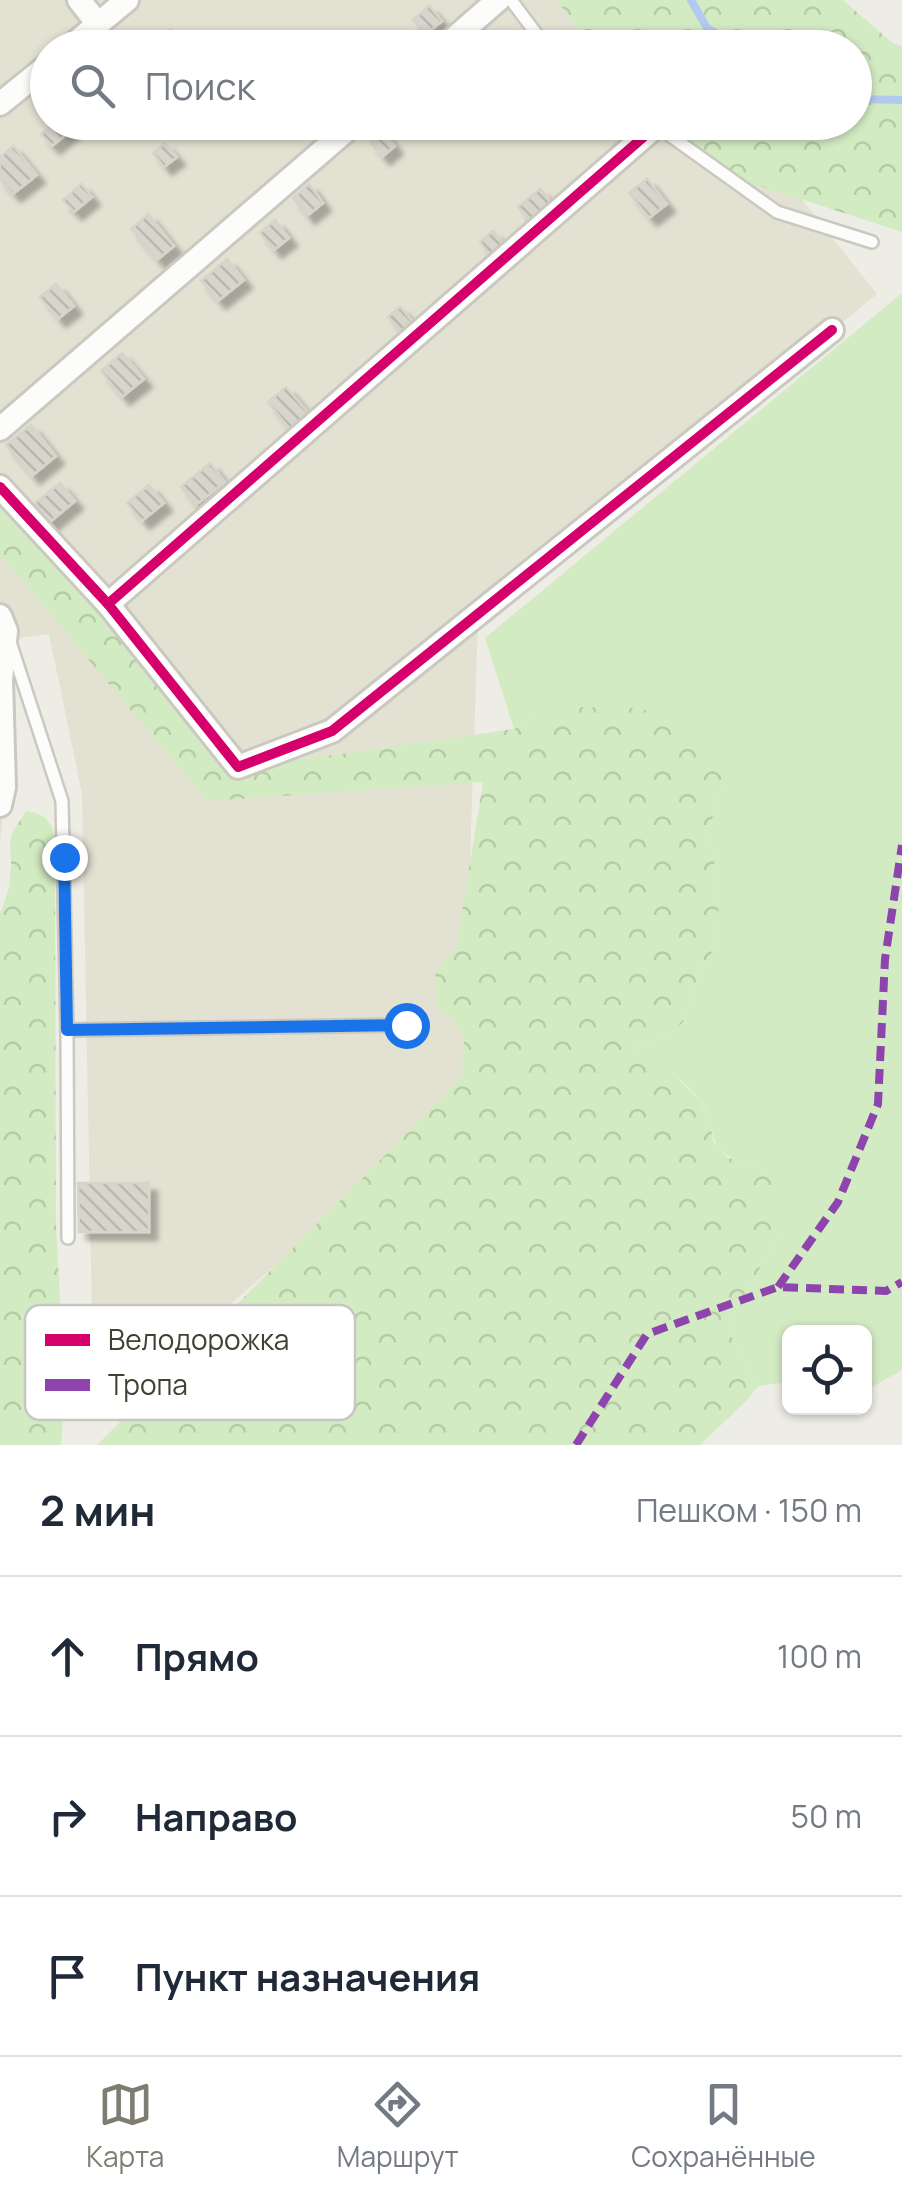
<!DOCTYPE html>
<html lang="ru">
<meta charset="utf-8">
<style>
body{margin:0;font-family:Manrope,sans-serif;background:#f2f2f3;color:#1f2937}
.controls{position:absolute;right:30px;bottom:30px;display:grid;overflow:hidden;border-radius:15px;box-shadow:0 2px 8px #0004}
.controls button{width:90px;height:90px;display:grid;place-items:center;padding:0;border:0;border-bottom:2px solid #e0e1e3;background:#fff;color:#1f2937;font:50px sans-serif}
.stop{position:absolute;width:30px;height:30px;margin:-22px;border:8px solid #1a73e8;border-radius:50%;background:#fff}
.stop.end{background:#1a73e8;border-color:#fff;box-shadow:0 2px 10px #0008}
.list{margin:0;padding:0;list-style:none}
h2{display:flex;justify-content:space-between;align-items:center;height:130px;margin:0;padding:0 40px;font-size:42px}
h2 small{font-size:32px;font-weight:400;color:#747a83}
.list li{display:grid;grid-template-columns:65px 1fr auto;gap:30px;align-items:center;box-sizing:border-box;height:160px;padding:0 40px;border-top:2px solid #e0e1e3}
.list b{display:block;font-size:38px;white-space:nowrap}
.list em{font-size:32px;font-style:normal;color:#747a83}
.icon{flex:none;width:55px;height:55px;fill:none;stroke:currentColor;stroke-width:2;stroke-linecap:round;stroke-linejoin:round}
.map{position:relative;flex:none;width:902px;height:1445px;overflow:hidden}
.search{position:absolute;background:#fff;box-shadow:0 2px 8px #0004;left:30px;right:30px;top:30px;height:110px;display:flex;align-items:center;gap:25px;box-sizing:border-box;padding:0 35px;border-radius:55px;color:#747a83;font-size:38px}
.sheet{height:610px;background:#fff}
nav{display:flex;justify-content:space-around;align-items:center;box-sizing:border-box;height:140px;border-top:2px solid #e0e1e3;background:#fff;font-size:28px;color:#747a83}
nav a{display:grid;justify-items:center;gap:5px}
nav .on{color:#7f7d71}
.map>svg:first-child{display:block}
</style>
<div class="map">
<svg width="902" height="1445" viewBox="0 0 902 1445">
<defs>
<pattern id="forest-crowns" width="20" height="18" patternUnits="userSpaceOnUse" patternTransform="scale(2.5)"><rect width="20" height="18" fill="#d3ebc3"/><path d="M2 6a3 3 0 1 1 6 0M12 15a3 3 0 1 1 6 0" fill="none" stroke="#b6cba8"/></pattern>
<pattern id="building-back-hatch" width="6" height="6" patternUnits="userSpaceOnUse" patternTransform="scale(2.5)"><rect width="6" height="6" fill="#d7d6cd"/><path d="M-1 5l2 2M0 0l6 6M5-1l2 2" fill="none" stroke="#bab9b0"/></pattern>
<filter id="shadow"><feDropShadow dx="8" dy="8" stdDeviation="2.5" flood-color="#0004"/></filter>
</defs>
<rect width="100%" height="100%" fill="#eeede5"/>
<path fill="#e3e1d2" d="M0,0H643L681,47L48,48V122L741,123L877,294L478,620L462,1105L94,1421L82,794L49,634L12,639L15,697L0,842Z"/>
<path fill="#d3ebc3" d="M902,293V1370L865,1391L864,1332H790L789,1385L779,1383L758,1386L731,1336L733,1315L779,1235L768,1171C748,1164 718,1159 713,1135C710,1122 708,1110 699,1099C681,1075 655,1063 630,1050L671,1034L683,1022L699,975L715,947L720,896L709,830L722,785L535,717L514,729L485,638Z"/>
<g fill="url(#forest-crowns)">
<path d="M556,0H843L894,44L902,46V232L745,181L695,150L662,123L854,122V48L594,47Z"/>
<path d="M0,485L251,767L514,729L535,717L568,707L638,708L673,719L700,740L722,768V785L709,830L720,896L715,947L699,975L683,1022L671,1034L631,1050L667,1068L699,1099L710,1118L713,1141L727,1157L768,1171L779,1189V1235L733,1315L731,1336L758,1386L748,1399L700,1445H97L461,1079L464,1042L459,1027L437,1005L435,972L456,949L483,782L207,801L0,554Z"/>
<path d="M26,811C45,813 54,823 55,842L56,1224L65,1400L61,1445H0V915L9,887L11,865L10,842L13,831Z"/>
</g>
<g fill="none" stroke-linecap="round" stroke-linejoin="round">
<g stroke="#b2caf0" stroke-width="8">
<path d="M691,0L707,28L741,48"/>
<path d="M854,99L902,100"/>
</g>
</g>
<g fill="url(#building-back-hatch)" stroke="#d6d4cb" stroke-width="2.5" filter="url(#shadow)">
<path d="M429,6L442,21L425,35L413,20Z"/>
<path d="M171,29L186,48H155L152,44Z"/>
<path d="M55,122H66L72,130L52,146L41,134Z"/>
<path d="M383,131L395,146L382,157L370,142Z"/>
<path d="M165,143L177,157L164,167L153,153Z"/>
<path d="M13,146L37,175L13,194L0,179V157Z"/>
<path d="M647,179L667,204L649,218L629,193Z"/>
<path d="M81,184L92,197L74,212L63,200Z"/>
<path d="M309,184L323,203L307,216L293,198Z"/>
<path d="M540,189L553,203L530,222L518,207Z"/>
<path d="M148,214L174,246L157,260L131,229Z"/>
<path d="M275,220L289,238L274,250L260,233Z"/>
<path d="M493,231L504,244L490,255L480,242Z"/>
<path d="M227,259L244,280L218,301L201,281Z"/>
<path d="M56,284L74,306L58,319L40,297Z"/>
<path d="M400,307L413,322L400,332L388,317Z"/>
<path d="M122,353L144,379L122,397L101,371Z"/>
<path d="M286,387L310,415L291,431L268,402Z"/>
<path d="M31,425L56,456L32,476L6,445Z"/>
<path d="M210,463L225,482L196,505L181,487Z"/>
<path d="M60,483L75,501L44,527L29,508Z"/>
<path d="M149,485L164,503L142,521L127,503Z"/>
<path d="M78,1183H149V1232H79Z"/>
</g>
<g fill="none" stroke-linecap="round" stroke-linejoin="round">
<g stroke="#cac9c1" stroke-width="16">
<g id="service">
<path d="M511,0L547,48"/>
<path d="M654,124L777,212L872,242"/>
<path d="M10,642L62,801L67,1030"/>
<path d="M68,1238L67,1030L406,1025"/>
</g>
</g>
<g stroke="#cac9c1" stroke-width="28">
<g id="minor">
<path d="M79,0L98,24"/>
<path d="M69,48L127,0"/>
<path d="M443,48L498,0"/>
<path d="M0,104L48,65"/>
<path d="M0,429L356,122"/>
<path d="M0,487L108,604L238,767L332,731L832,330"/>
<path d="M108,604L656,126"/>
<path d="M0,616L6,631L1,679L4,787L0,805"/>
</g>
</g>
<use href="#service" stroke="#fcfcfb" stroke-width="11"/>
<use href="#minor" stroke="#fcfcfb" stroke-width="22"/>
<g stroke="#8e44ad" stroke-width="8" stroke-dasharray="15 8" stroke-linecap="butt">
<path d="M778,1287L838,1202L878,1104L885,959L902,845"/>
<path d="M576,1445L647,1334L778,1287L886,1291L902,1282"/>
</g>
<g stroke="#fff" stroke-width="16">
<g id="cycleway">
<path d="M0,487L108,604L238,767L332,731L832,330"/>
<path d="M108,604L656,126"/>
</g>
</g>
<use href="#cycleway" stroke="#d6006c" stroke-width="10"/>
</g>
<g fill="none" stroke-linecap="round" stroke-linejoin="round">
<path stroke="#1a73e8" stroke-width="12" d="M64,857L67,1030L406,1025"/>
</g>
<rect x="25" y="1305" width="330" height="115" rx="15" fill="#fff" stroke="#c7c6c2" stroke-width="2.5"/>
<rect x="45" y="1334" width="45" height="12" fill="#d6006c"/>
<rect x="45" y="1379" width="45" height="12" fill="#8e44ad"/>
<g font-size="28" fill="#434032">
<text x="108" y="1350">Велодорожка</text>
<text x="108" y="1395">Тропа</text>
</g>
</svg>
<div class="controls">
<button><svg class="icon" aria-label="locate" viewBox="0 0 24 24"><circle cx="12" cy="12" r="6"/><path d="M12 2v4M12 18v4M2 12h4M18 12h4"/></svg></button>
</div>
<div class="stop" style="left:406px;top:1025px"></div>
<div class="stop end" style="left:64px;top:857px"></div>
<div class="search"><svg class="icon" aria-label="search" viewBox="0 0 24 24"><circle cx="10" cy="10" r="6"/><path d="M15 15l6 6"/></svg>Поиск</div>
</div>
<section class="sheet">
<h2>2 мин<small>Пешком · 150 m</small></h2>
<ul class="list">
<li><svg class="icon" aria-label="ahead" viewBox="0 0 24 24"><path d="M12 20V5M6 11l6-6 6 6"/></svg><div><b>Прямо</b></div><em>100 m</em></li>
<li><svg class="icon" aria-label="right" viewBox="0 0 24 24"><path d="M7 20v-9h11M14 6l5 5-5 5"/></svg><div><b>Направо</b></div><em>50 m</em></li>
<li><svg class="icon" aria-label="arrive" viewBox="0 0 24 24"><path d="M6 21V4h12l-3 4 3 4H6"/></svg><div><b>Пункт назначения</b></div></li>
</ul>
</section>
<nav>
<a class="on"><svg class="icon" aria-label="map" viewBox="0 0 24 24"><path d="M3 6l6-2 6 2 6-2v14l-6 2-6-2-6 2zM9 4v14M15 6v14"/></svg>Карта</a>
<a><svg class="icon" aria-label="directions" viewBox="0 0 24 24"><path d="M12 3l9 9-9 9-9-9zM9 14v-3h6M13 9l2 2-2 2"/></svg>Маршрут</a>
<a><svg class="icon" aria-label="saved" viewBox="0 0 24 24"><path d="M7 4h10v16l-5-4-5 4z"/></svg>Сохранённые</a>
</nav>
